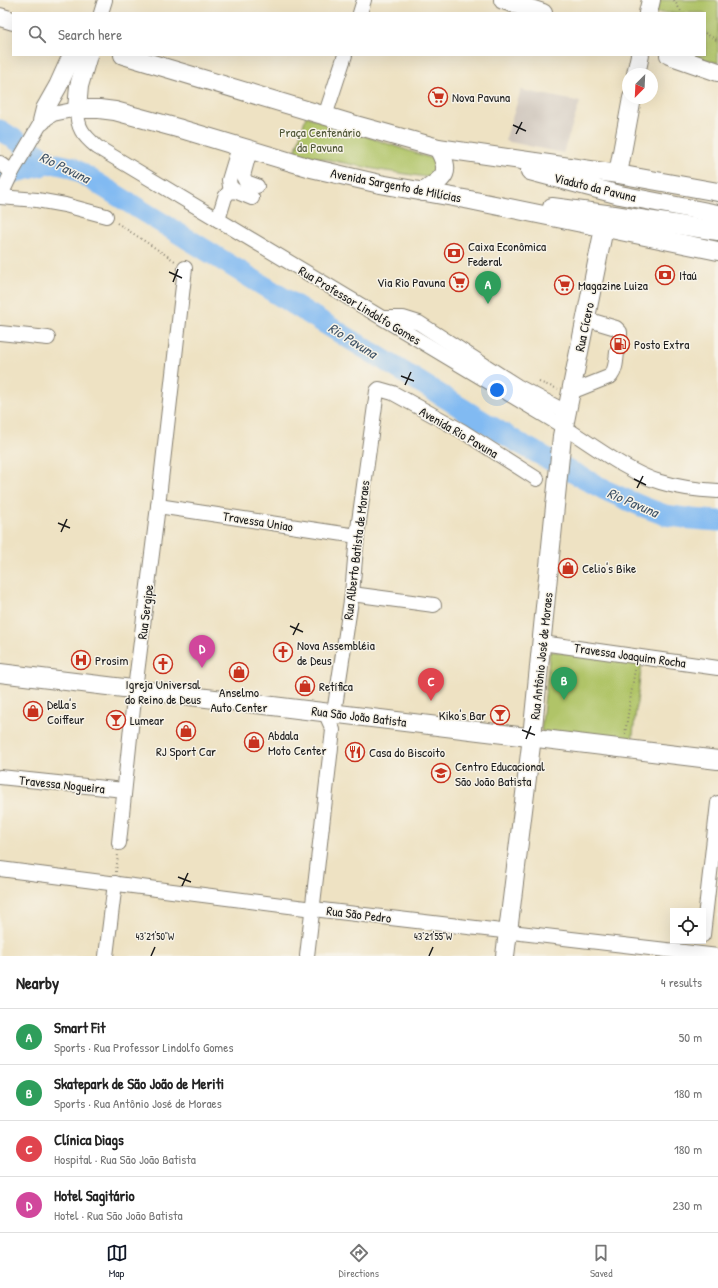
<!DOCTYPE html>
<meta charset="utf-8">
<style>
body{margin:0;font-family:"Patrick Hand",sans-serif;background:#f6f6f6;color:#222}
.controls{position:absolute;right:12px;bottom:12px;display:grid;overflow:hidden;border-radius:0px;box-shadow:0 4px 16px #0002}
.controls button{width:36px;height:36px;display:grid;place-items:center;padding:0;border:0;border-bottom:1px solid #e0e0e0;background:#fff;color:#222;font:20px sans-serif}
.compass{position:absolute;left:622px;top:68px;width:36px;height:36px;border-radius:50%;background:#fff;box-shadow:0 4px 16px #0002;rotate:204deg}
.you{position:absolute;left:497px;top:390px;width:14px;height:14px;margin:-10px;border:3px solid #fff;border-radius:50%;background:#1a73e8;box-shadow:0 0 0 6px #1a73e833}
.badge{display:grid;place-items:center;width:26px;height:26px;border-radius:50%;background:#111827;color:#fff;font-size:13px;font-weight:700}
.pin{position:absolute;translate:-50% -33px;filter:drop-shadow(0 1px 2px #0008)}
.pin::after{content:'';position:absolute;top:21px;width:14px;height:12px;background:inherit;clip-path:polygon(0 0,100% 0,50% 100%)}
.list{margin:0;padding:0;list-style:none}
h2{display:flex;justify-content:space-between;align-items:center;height:52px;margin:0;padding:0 16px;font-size:17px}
h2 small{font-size:13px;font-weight:400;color:#767676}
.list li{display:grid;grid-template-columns:26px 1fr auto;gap:12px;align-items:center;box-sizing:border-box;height:56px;padding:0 16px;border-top:1px solid #e0e0e0}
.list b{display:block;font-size:15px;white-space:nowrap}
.list p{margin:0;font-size:13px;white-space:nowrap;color:#767676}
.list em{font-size:13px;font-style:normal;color:#767676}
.icon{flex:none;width:22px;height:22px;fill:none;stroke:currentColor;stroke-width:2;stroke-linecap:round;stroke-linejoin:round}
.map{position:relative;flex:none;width:718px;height:956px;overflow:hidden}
.search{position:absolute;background:#fff;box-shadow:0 4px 16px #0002;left:12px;right:12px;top:12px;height:44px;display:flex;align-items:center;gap:10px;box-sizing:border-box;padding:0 14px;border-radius:0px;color:#767676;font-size:15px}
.sheet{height:276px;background:#fff}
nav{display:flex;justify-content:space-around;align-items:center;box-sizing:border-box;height:56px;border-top:1px solid #e0e0e0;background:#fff;font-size:11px;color:#767676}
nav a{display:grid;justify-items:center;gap:2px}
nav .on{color:#111827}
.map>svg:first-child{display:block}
</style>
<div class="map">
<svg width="718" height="956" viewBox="0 0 718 956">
<rect width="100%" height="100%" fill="#f7f3e8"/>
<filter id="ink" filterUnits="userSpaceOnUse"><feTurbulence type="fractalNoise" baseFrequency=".025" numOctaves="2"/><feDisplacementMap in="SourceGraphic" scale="8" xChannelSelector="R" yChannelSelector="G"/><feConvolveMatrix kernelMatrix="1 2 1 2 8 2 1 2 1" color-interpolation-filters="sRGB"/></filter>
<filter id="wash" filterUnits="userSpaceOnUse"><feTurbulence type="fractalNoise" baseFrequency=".012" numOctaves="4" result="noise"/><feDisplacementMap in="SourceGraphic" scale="16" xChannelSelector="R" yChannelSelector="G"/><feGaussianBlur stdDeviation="0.9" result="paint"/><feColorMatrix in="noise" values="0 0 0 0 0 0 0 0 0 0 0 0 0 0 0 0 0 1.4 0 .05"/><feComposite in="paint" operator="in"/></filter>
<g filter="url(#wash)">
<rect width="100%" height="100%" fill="#eee2c3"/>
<path fill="#ccc2b9" d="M521,90L580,102L563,153L505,141Z"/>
<g fill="#b0c468" stroke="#667042">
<path d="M657,0H716L718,2V63L687,55H705V13H654Z"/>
<path d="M306,116L436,160L441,163L433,178L379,170L295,153Z"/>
<path d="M550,651L642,662L632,742L541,731Z"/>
</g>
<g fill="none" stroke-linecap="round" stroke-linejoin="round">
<g stroke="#81baf2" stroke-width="21">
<path d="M0,130L52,163L71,167L517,442L607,491L641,506L665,515L692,519L718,521"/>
<path d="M0,176L52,163"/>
</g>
</g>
</g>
<g filter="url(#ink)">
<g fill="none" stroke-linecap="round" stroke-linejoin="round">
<g stroke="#857f70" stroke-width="16">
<g id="minor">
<path d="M101,13L105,0"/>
<path d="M360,13L364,0"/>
<path d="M325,116L345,55"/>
<path d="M250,150L243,176L246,182L257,186"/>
<path d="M0,163L12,172"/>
<path d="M235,191L230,186L229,180L239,147"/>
<path d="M0,197L12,172L42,121L53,114L77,109C77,128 83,135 97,147L564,427C591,444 629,473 660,482C679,488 699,490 718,491"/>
<path d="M0,197L37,200L65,205L106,216"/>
<path d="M218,220L225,197L229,192L235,191L252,198"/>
<path d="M383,318H403L419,323L517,386L566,412"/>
<path d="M586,319L616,328L620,332V335"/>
<path d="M0,333L48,338"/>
<path d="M571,392L611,376C616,369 616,361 617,352"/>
<path d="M158,506L357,536"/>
<path d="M352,594L434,605"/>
<path d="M542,643L718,668"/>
<path d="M334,713L352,594L357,536L377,391L379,389L393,393L462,431L537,479"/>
<path d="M0,777L124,790"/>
<path d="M119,843L135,689L158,506L185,268"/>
<path d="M0,869L313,909L718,956"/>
<path d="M703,935L718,803"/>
<path d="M106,956L115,883"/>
<path d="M307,956L333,730L325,712"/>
</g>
</g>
<g stroke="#857f70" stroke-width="20">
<g id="major">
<path d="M503,0L543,13"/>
<path d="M648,13L651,0"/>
<path d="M0,17L13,21"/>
<path d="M88,55L79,86L77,109H99L115,111L181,129L311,168L380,184L470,200L718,251"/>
<path d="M123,55L356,125L438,148L618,174L718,192"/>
<path d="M669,55L718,72"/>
<path d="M636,74L640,55"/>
<path d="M42,121L45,109L58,86L72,55"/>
<path d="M530,171L620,195L718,214"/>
<path d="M618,174L632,98"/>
<path d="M423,192C445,177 452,174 438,148"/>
<path d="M552,207L614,215L718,231"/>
<path d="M0,673L718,760"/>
<path d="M505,956L532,737L562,436L604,228"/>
</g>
</g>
<g stroke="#857f70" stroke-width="2" stroke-dasharray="1 3" stroke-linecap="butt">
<path d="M674,0L682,13"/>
<path d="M705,33L718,41"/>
<path d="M117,223L175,261"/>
<path d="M539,382L558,389"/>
<path d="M625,734L635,669"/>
<path d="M116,872L118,854"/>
</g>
<use href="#minor" stroke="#fff" stroke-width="14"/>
<use href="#major" stroke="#fff" stroke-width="18"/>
</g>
</g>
<path fill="none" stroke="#1c1c1c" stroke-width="1.5" d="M513,125L526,131M516,134L522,122M169,272L182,278M173,282L178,269M401,376L414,381M405,385L411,372M634,479L646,485M637,488L643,476M58,523L70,528M61,532L67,519M290,626L303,632M293,635L299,623M522,730L535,735M526,739L531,726M178,877L191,882M182,886L188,873M151,956L155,947M429,956L433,947"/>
<defs>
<g id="supermarket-ring" transform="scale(1)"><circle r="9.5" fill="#f7f3e8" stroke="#c8321e" stroke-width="1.5"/><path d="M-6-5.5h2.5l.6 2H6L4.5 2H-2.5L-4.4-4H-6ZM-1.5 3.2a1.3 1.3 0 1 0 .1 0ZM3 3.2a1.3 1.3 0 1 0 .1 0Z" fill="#c8321e"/></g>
<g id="bank-ring" transform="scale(1)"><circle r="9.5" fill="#f7f3e8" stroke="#c8321e" stroke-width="1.5"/><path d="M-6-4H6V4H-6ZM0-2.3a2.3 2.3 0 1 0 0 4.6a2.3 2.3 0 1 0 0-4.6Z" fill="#c8321e"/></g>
<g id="fuel-ring" transform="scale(1)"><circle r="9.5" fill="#f7f3e8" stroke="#c8321e" stroke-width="1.5"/><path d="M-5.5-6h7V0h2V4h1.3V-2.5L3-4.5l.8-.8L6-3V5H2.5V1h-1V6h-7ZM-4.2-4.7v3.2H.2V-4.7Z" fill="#c8321e"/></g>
<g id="shop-ring" transform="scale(1)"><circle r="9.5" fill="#f7f3e8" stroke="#c8321e" stroke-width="1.5"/><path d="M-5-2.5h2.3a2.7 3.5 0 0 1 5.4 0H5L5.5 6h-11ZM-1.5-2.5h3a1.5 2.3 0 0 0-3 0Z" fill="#c8321e"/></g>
<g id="church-ring" transform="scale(1)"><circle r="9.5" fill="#f7f3e8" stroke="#c8321e" stroke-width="1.5"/><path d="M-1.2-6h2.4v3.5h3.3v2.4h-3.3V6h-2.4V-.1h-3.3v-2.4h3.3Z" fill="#c8321e"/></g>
<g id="hospital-ring" transform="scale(1)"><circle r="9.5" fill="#f7f3e8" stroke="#c8321e" stroke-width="1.5"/><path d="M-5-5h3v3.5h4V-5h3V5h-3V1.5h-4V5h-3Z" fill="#c8321e"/></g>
<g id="bar-ring" transform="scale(1)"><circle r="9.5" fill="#f7f3e8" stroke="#c8321e" stroke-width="1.5"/><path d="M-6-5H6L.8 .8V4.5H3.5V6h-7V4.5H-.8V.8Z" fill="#c8321e"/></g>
<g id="restaurant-ring" transform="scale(1)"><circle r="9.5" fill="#f7f3e8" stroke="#c8321e" stroke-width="1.5"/><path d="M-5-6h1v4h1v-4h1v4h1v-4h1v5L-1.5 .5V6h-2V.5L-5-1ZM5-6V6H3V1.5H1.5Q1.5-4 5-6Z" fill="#c8321e"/></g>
<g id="school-ring" transform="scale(1)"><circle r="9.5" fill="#f7f3e8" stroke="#c8321e" stroke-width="1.5"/><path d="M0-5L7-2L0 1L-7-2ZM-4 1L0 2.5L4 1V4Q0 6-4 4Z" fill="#c8321e"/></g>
</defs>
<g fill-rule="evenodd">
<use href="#supermarket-ring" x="438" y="97"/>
<use href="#bank-ring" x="454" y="253"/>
<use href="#bank-ring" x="665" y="275"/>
<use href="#supermarket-ring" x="459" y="282"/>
<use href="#supermarket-ring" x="564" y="285"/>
<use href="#fuel-ring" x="620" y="344"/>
<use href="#shop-ring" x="568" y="568"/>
<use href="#church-ring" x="283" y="652"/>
<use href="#hospital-ring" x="81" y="660"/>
<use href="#church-ring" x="163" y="664"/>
<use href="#shop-ring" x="239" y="672"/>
<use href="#shop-ring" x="305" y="686"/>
<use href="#shop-ring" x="33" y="711"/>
<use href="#bar-ring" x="500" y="715"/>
<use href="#bar-ring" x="116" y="720"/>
<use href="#shop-ring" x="186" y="731"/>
<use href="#shop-ring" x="254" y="742"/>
<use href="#restaurant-ring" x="355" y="752"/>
<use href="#school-ring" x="441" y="773"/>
</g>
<g text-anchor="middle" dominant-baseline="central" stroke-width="3" stroke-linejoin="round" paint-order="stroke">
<g font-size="13" fill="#1c1c1c" stroke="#f7f3e8" text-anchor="start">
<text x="452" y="97">Nova Pavuna</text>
<text x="468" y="246">Caixa Econômica<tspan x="468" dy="15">Federal</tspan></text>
<text x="679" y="275">Itaú</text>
<text x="445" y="282" text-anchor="end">Via Rio Pavuna</text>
<text x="578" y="285">Magazine Luiza</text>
<text x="634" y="344">Posto Extra</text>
<text x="582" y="568">Celio's Bike</text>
<text x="297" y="645">Nova Assembléia<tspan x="297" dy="15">de Deus</tspan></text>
<text x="95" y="660">Prosim</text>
<text x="163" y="684" text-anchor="middle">Igreja Universal<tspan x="163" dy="15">do Reino de Deus</tspan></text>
<text x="319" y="686">Retífica</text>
<text x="239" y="692" text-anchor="middle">Anselmo<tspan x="239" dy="15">Auto Center</tspan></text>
<text x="47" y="704">Della's<tspan x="47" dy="15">Coiffeur</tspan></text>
<text x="486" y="715" text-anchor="end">Kiko's Bar</text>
<text x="130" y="720">Lumear</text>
<text x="268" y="735">Abdala<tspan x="268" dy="15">Moto Center</tspan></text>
<text x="186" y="751" text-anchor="middle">RJ Sport Car</text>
<text x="369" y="752">Casa do Biscoito</text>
<text x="455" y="766">Centro Educacional<tspan x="455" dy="15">São João Batista</tspan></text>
</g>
<g font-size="13" fill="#505737" stroke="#f7f3e8">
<text x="320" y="132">Praça Centenário<tspan x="320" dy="15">da Pavuna</tspan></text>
</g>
<g font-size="13" fill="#1c1c1c" stroke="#f7f3e8">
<text transform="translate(396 185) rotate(11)">Avenida Sargento de Milícias</text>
<text transform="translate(595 187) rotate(14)">Viaduto da Pavuna</text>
<text transform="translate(360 305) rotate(31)">Rua Professor Lindolfo Gomes</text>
<text transform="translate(584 327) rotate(-78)">Rua Cícero</text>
<text transform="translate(459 432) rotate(30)">Avenida Rio Pavuna</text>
<text transform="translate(258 521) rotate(9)">Travessa Uniao</text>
<text transform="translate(356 550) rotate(-83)">Rua Alberto Batista de Moraes</text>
<text transform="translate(145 612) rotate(-83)">Rua Sergipe</text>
<text transform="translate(630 655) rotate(8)">Travessa Joaquim Rocha</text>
<text transform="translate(541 656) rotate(-84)">Rua Antônio José de Moraes</text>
<text transform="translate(359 716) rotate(7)">Rua São João Batista</text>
<text transform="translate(62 784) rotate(6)">Travessa Nogueira</text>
<text transform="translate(359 914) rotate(7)">Rua São Pedro</text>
</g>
<g font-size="14" font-style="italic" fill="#3f5367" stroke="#f7f3e8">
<text transform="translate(65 167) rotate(26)">Rio Pavuna</text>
<text transform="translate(353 340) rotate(32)">Rio Pavuna</text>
<text transform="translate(633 502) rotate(23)">Rio Pavuna</text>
</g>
</g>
<g font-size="10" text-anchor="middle" fill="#1c1c1c" stroke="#f7f3e8" stroke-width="3" stroke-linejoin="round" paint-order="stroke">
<text x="155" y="940">43°21'50"W</text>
<text x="433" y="940">43°21'55"W</text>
</g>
</svg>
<div class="controls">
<button><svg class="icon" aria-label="locate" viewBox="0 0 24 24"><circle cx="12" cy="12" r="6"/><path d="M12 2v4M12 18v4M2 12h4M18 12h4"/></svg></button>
</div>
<svg class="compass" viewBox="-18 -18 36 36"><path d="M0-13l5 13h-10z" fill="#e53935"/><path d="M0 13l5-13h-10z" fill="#767676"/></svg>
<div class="you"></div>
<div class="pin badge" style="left:488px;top:304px;background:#2e9e5b">A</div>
<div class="pin badge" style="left:564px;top:700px;background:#2e9e5b">B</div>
<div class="pin badge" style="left:431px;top:701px;background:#e0444e">C</div>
<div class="pin badge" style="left:202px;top:668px;background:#d1479c">D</div>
<div class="search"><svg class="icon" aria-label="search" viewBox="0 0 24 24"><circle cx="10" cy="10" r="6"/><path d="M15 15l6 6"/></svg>Search here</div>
</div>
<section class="sheet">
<h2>Nearby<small>4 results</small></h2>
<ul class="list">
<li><span class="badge" style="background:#2e9e5b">A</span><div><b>Smart Fit</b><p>Sports · Rua Professor Lindolfo Gomes</p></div><em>50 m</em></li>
<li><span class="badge" style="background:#2e9e5b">B</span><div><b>Skatepark de São João de Meriti</b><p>Sports · Rua Antônio José de Moraes</p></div><em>180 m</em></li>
<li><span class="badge" style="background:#e0444e">C</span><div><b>Clínica Diags</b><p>Hospital · Rua São João Batista</p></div><em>180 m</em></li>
<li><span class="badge" style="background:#d1479c">D</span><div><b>Hotel Sagitário</b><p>Hotel · Rua São João Batista</p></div><em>230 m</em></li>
</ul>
</section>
<nav>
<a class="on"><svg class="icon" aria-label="map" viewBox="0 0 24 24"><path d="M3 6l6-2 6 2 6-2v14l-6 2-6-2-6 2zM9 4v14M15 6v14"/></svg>Map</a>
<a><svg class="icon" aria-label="directions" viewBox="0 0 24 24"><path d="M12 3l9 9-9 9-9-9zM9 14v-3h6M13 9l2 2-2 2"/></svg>Directions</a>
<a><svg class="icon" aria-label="saved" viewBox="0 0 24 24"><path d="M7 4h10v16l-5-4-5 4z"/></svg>Saved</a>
</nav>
